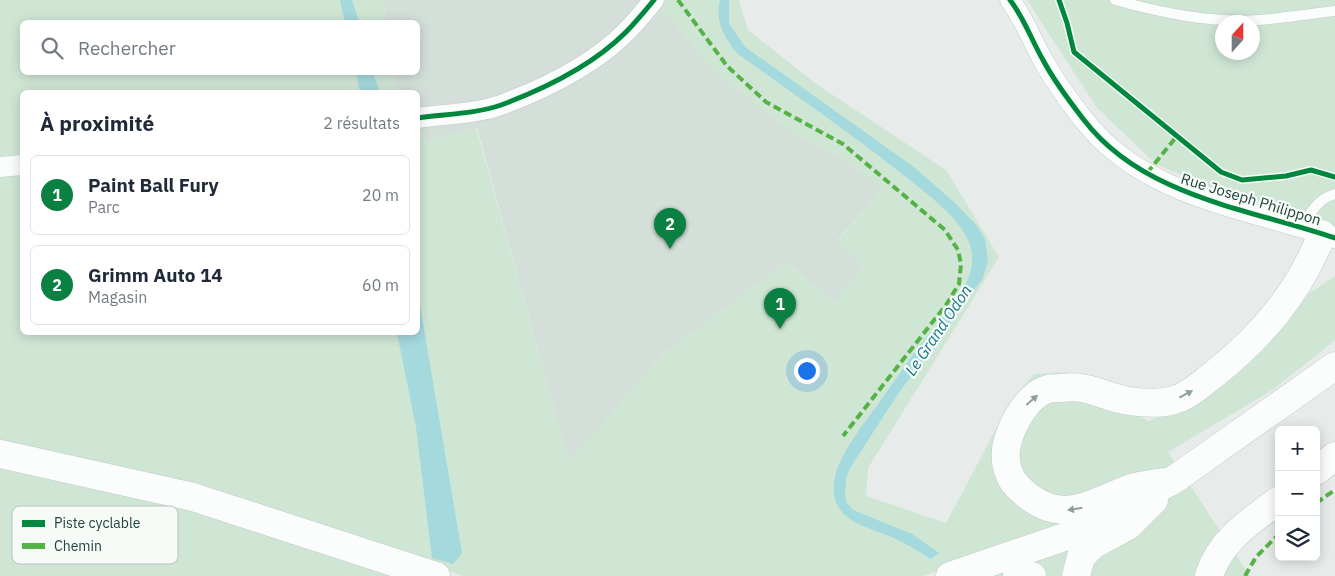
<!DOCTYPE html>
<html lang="fr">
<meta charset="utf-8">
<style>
body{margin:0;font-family:"IBM Plex Sans",sans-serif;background:#f6f6f7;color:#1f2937}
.controls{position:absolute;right:15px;bottom:15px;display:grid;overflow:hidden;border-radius:8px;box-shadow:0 2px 12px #0003}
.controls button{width:45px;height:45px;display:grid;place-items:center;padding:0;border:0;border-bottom:1px solid #e0e1e3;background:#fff;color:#1f2937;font:25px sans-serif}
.compass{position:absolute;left:1215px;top:15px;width:45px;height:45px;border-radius:50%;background:#fff;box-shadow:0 2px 12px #0003;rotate:21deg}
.you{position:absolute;left:806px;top:370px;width:18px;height:18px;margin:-12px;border:4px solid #fff;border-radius:50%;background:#1a73e8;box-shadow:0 0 0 8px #1a73e833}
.badge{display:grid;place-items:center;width:32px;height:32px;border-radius:50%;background:#0b8043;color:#fff;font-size:16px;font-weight:700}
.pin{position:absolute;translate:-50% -41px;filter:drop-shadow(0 1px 2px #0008)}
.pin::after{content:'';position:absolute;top:26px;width:18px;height:15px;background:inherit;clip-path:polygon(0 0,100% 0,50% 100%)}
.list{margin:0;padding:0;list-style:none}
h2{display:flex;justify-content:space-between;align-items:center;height:65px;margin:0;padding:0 20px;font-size:21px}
h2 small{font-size:16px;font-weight:400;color:#747a83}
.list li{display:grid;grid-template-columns:32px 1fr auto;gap:15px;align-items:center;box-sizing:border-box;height:80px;margin:0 10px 10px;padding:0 10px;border:1px solid #e0e1e3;border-radius:8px}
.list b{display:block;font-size:19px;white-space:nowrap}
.list p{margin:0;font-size:16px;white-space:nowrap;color:#747a83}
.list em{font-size:16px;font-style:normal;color:#747a83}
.icon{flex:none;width:28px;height:28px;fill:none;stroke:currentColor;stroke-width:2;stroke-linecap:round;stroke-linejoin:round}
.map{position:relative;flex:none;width:1335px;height:576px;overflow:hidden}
.search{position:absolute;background:#fff;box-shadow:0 2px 12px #0003;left:20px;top:20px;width:400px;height:55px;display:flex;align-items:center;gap:12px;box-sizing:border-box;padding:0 18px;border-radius:8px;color:#747a83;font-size:19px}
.panel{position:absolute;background:#fff;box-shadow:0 2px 12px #0003;left:20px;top:90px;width:400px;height:245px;border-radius:8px}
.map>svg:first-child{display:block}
</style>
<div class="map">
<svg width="1335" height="576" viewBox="0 0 1335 576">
<rect width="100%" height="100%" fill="#e7ecea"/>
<path fill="#d4dfd9" d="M383,0H654L794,134L837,154L883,188L837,241L864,266L834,303L787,262L661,356L569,463L477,128L427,141L420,131L418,132V92H396L393,73L418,72V22H386Z"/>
<g fill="#cfe6d5" fill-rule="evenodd">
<path d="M0,0H383L386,22H22V72L393,73L396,92H22V332H418V132L420,131L427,141L476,128L569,462L661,356L787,262L834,303L864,266L837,242L883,188L837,154L794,134L713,71L654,0H739L748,30L815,83L946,170L999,257L868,468L866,496L946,523L1011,401L1034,374L1066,372L1148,421L1182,408L1267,342L1310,293L1335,276V340L1274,389L1168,452L1250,576H965L952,566L923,576H464L393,552L415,576H0Z"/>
<path d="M1027,0H1335V226L1309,215L1224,193L1156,164L1097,108ZM1222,22H1252V52H1222Z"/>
</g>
<g fill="#a4d9dd">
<path d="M340,0H352L359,22H345Z"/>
<path d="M720,0H729V23L745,47L914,167L956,204L977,226L985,239L988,260L983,278L898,394L850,468L846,479L845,495L847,503L853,510L912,534L939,553L931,559C918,551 905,543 891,537C874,529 850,525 839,508C832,498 833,484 836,472C845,447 862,426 878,404C891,386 904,367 917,349C938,322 985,280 969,242C957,215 928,195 906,177C852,134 795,95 738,54C724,38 715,22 720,0Z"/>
<path d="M356,73H373L380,92H360Z"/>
<path d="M418,294L462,553L453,564L432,558L416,427L397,333L418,332Z"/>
</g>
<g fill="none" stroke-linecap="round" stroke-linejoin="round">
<g stroke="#c4c9c7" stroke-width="11">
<g id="service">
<path d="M1115,0C1162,13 1210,23 1259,20C1284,18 1310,14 1335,11"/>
<path d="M1303,227C1310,212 1318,199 1335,194"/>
</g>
</g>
<g stroke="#c4c9c7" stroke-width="21">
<g id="minor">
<path d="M1010,0C1024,18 1032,41 1043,60C1054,81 1070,102 1084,120C1143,197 1250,209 1335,238"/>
<path d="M418,118C445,114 475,114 501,105C544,89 593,65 626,32C636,22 645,11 654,0"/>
<path d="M0,167L22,165"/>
</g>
</g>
<g stroke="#c2cac7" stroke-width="29">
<g id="secondary">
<path d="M0,454L193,497L436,576"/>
<path d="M1316,471L1335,456"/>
<path d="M1172,481C1159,483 1143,484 1131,488C1087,505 1058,528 1017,486C1006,475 1003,455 1008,440C1013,423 1027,397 1045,390C1049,388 1055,388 1060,388C1091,384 1102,397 1129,401C1143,403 1161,404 1174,400C1189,396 1201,384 1213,375C1262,336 1299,293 1322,234"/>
<path d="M950,576L1073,534L1172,481L1335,366"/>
<path d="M1017,576H1032"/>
<path d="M1076,576L1081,557L1093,545L1128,526L1154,500"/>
<path d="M1209,576C1220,540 1251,521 1279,500"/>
</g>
</g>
<use href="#service" stroke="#fbfcfc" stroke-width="10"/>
<use href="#minor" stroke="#fbfcfc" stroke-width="20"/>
<use href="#secondary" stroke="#fbfcfc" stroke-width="28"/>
<g stroke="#55b346" stroke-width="4" stroke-dasharray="8 4" stroke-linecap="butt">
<path d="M678,0L727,66L766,102L843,144L945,230L958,250L961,264L959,284L946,305L843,436"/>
<path d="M1147,173L1177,136"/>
<path d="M1316,503L1335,490"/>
<path d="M1245,576L1256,557L1279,534"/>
</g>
<g stroke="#f6fbf8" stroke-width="8">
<g id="cycleway">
<path d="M1010,0C1024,18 1032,41 1043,60C1054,81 1070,102 1084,120C1143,197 1250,209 1335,238"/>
<path d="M1059,0L1067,23L1074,52L1221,172L1242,180L1286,176L1311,170L1335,177"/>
<path d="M418,118C445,114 475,114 501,105C544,89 593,65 626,32C636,22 645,11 654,0"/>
</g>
</g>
<use href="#cycleway" stroke="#00873e" stroke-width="5"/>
</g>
<defs><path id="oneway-solid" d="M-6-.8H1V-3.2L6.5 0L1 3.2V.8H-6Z" transform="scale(1.25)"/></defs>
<g fill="#8ea09a">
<use href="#oneway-solid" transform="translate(1186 394) rotate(-28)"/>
<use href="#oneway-solid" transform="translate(1032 400) rotate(-41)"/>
<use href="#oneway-solid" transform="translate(1075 509) rotate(171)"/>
</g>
<g text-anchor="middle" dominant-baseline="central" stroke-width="4.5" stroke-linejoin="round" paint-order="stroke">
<g font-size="15" fill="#214338" stroke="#f6fbf8">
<text transform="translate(1251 199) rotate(17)">Rue Joseph Philippon</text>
</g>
<g font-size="16" font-style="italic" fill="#157985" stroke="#f6fbf8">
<text transform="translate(938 330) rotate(-56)">Le Grand Odon</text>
</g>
</g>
<rect x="12" y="506" width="166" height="58" rx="8" fill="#f6fbf8" stroke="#b6c4be" stroke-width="1"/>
<rect x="22" y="520" width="23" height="7" fill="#00873e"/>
<rect x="22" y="543" width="23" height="6" fill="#55b346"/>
<g font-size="14" fill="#214338">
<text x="54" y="528">Piste cyclable</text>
<text x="54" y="551">Chemin</text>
</g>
</svg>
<div class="controls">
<button>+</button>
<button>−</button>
<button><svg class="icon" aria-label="layers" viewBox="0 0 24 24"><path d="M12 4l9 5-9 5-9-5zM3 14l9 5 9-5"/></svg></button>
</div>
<svg class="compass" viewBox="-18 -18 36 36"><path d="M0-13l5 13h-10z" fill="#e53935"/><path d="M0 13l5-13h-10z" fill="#747a83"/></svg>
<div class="you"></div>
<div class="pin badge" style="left:780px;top:329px">1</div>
<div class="pin badge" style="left:670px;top:249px">2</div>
<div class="search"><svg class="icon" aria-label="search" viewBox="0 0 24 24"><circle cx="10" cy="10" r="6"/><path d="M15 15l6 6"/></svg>Rechercher</div>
<section class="panel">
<h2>À proximité<small>2 résultats</small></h2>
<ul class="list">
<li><span class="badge">1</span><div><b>Paint Ball Fury</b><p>Parc</p></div><em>20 m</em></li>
<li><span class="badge">2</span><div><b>Grimm Auto 14</b><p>Magasin</p></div><em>60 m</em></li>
</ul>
</section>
</div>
